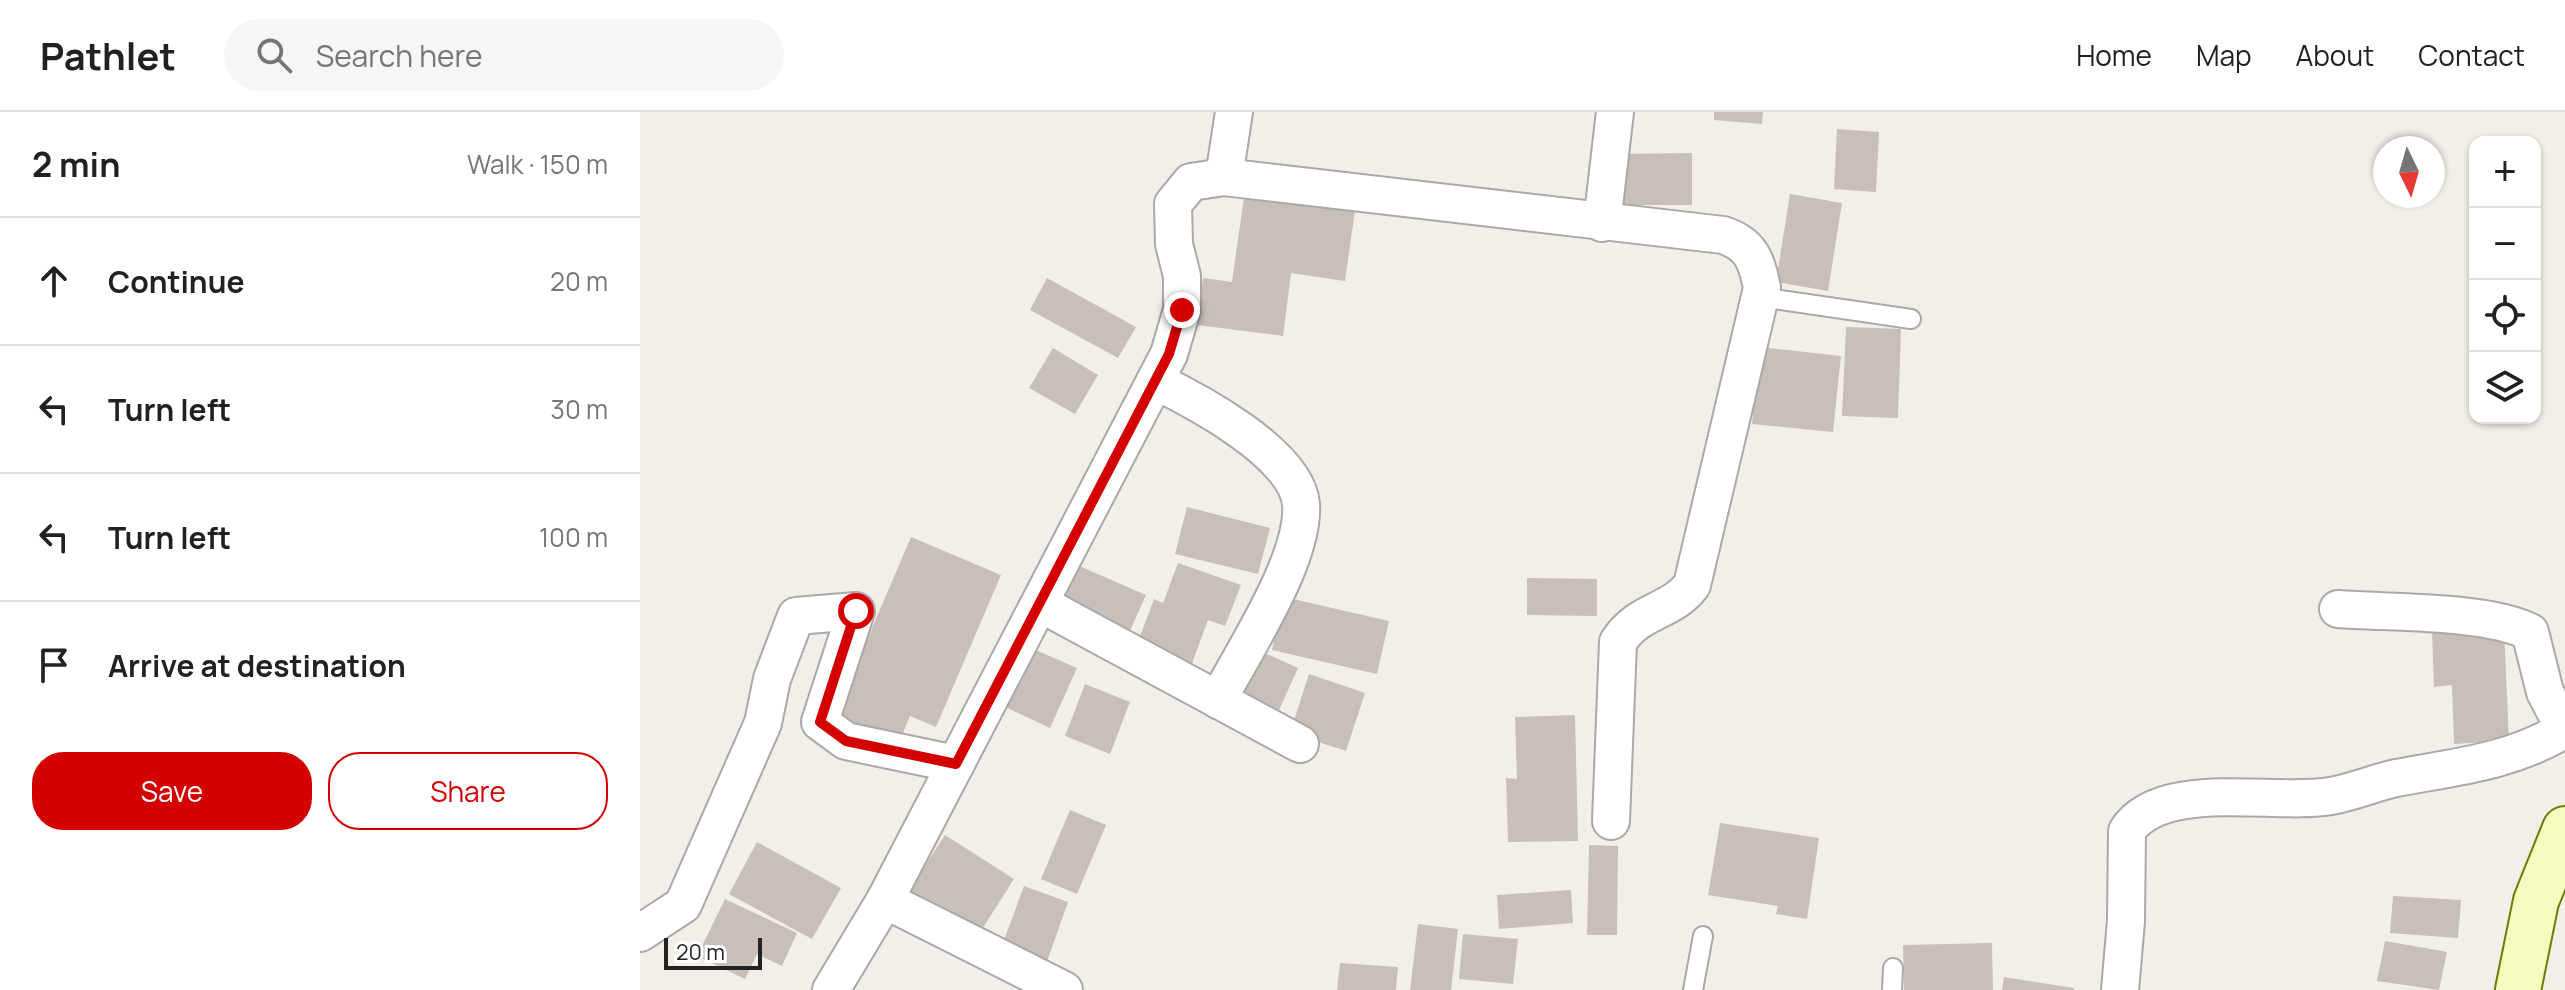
<!DOCTYPE html>
<meta charset="utf-8">
<style>
body{margin:0;font-family:Manrope,sans-serif;background:#f6f6f6;color:#202124}
.controls{position:absolute;right:24px;top:24px;display:grid;overflow:hidden;border-radius:16px;box-shadow:0 2px 6px #0004}
.controls button{width:72px;height:72px;display:grid;place-items:center;padding:0;border:0;border-bottom:2px solid #e0e0e0;background:#fff;color:#202124;font:40px sans-serif}
.compass{position:absolute;left:1733px;top:24px;width:72px;height:72px;border-radius:50%;background:#fff;box-shadow:0 2px 6px #0004;rotate:175deg}
.scale{position:absolute;left:24px;bottom:20px;width:98px;box-sizing:border-box;padding-left:8px;border:4px solid #222;border-top:0;font-size:22px;line-height:28px;white-space:nowrap;color:#222;-webkit-text-stroke:6px #fff;paint-order:stroke}
.stop{position:absolute;width:24px;height:24px;margin:-18px;border:6px solid #d40000;border-radius:50%;background:#fff}
.stop.end{background:#d40000;border-color:#fff;box-shadow:0 2px 8px #0008}
.list{margin:0;padding:0;list-style:none}
h2{display:flex;justify-content:space-between;align-items:center;height:104px;margin:0;padding:0 32px;font-size:34px}
h2 small{font-size:26px;font-weight:400;color:#757577}
.list li{display:grid;grid-template-columns:52px 1fr auto;gap:24px;align-items:center;box-sizing:border-box;height:128px;padding:0 32px;border-top:2px solid #e0e0e0}
.list b{display:block;font-size:30px;white-space:nowrap}
.list em{font-size:26px;font-style:normal;color:#757577}
.actions{display:flex;gap:16px;padding:24px 32px}
.actions a{flex:1;padding:18px 0;border:2px solid #d40000;border-radius:32px;text-align:center;font-size:28px;color:#d40000}
.actions .main{background:#d40000;color:#fff}
.icon{flex:none;width:44px;height:44px;fill:none;stroke:currentColor;stroke-width:2;stroke-linecap:round;stroke-linejoin:round}
.map{position:relative;flex:none;width:1925px;height:878px;overflow:hidden}
header{display:flex;align-items:center;gap:48px;box-sizing:border-box;height:112px;padding:0 40px;background:#fff;border-bottom:2px solid #e0e0e0}
header strong{font-size:38px}
nav{display:flex;gap:44px;margin-inline-start:auto;font-size:28px}
.search{width:560px;height:72px;background:#f6f6f6;display:flex;align-items:center;gap:20px;box-sizing:border-box;padding:0 28px;border-radius:44px;color:#757577;font-size:30px}
main{display:flex}
aside{flex:1;background:#fff}
.map>svg:first-child{display:block}
</style>
<header>
<strong>Pathlet</strong>
<div class="search"><svg class="icon" aria-label="search" viewBox="0 0 24 24"><circle cx="10" cy="10" r="6"/><path d="M15 15l6 6"/></svg>Search here</div>
<nav><a>Home</a><a>Map</a><a>About</a><a>Contact</a></nav>
</header>
<main>
<aside>
<h2>2 min<small>Walk · 150 m</small></h2>
<ul class="list">
<li><svg class="icon" aria-label="ahead" viewBox="0 0 24 24"><path d="M12 20V5M6 11l6-6 6 6"/></svg><div><b>Continue</b></div><em>20 m</em></li>
<li><svg class="icon" aria-label="left" viewBox="0 0 24 24"><path d="M17 20v-9H6M10 6l-5 5 5 5"/></svg><div><b>Turn left</b></div><em>30 m</em></li>
<li><svg class="icon" aria-label="left" viewBox="0 0 24 24"><path d="M17 20v-9H6M10 6l-5 5 5 5"/></svg><div><b>Turn left</b></div><em>100 m</em></li>
<li><svg class="icon" aria-label="arrive" viewBox="0 0 24 24"><path d="M6 21V4h12l-3 4 3 4H6"/></svg><div><b>Arrive at destination</b></div></li>
</ul>
<div class="actions"><a class="main">Save</a><a>Share</a></div>
</aside>
<div class="map">
<svg width="1925" height="878" viewBox="0 0 1925 878">
<rect width="100%" height="100%" fill="#f2efe9"/>
<g fill="#c7bfb8">
<path d="M1074,0H1123L1122,12L1074,8Z"/>
<path d="M1197,17L1239,20L1236,80L1194,77Z"/>
<path d="M1052,41V93H981L980,42Z"/>
<path d="M1150,82L1202,91L1188,179L1136,170Z"/>
<path d="M604,85L715,98L705,169L651,161L643,224L557,213L563,166L592,170Z"/>
<path d="M407,166L496,215L478,246L390,198Z"/>
<path d="M1206,215L1261,217L1258,306L1202,304Z"/>
<path d="M1119,235L1201,244L1193,320L1112,312Z"/>
<path d="M413,236L458,263L435,302L389,276Z"/>
<path d="M547,395L630,416L618,462L535,442Z"/>
<path d="M271,425L361,463L296,615L270,604L256,637L192,610Z"/>
<path d="M538,451L601,473L585,514L568,508L550,557L495,538L514,487L523,491Z"/>
<path d="M437,453L506,483L488,523L420,493Z"/>
<path d="M887,466L957,467V504L887,503Z"/>
<path d="M644,485L749,509L737,562L632,538Z"/>
<path d="M1864,516L1869,629L1814,632L1812,573L1794,575L1792,519Z"/>
<path d="M389,535L437,556L410,616L363,594Z"/>
<path d="M612,535L658,556L635,607L588,586Z"/>
<path d="M669,562L725,581L706,639L650,621Z"/>
<path d="M445,572L490,590L470,642L425,624Z"/>
<path d="M935,603L938,729L868,730L866,666L877,667L875,605Z"/>
<path d="M430,698L466,713L437,782L401,767Z"/>
<path d="M1080,711L1179,726L1167,807L1136,802L1138,794L1068,783Z"/>
<path d="M305,723L374,767L337,825L267,781Z"/>
<path d="M117,730L201,776L172,827L89,782Z"/>
<path d="M949,733L978,734L977,823H947Z"/>
<path d="M384,774L428,790L405,855L360,839Z"/>
<path d="M931,778L933,811L859,817L857,783Z"/>
<path d="M1753,784L1821,788L1818,826L1750,821Z"/>
<path d="M85,787L157,821L142,854L117,842L105,867L57,844Z"/>
<path d="M778,812L818,817L811,878H770Z"/>
<path d="M823,822L878,827L873,872L819,867Z"/>
<path d="M1745,829L1807,840L1799,878L1737,869Z"/>
<path d="M1352,831L1353,878H1264L1263,833Z"/>
<path d="M700,851L758,855L756,878H697Z"/>
<path d="M1364,865L1434,876V878H1362Z"/>
</g>
<g fill="none" stroke-linecap="round" stroke-linejoin="round">
<g stroke="#a9a9a9" stroke-width="22">
<g id="lane">
<path d="M1120,185L1271,207"/>
<path d="M1053,878L1063,824"/>
<path d="M1252,878L1253,856"/>
</g>
</g>
<g stroke="#a9a9a9" stroke-width="40">
<g id="street">
<path d="M584,65L594,0"/>
<path d="M962,111L975,0"/>
<path d="M515,269C555,288 657,342 661,392C665,447 604,538 578,588"/>
<path d="M401,492L660,632"/>
<path d="M1698,497C1750,501 1847,498 1890,520L1905,580L1925,618"/>
<path d="M245,788L424,878"/>
<path d="M0,821L43,793L123,611L132,567L156,504L216,499L180,610L206,629L316,652"/>
<path d="M191,878L245,788L529,242L542,198V164L534,132L533,92L551,70L584,65L1083,123C1111,132 1117,149 1122,176L1052,473C1031,501 999,497 978,530L971,709"/>
<path d="M1480,878L1486,809L1487,719C1521,666 1635,694 1691,684C1713,680 1734,671 1756,666C1815,655 1872,650 1925,617"/>
</g>
</g>
<g stroke="#707d05" stroke-width="48">
<path id="secondary" d="M1878,878L1896,789L1925,717"/>
</g>
<use href="#lane" stroke="#fff" stroke-width="18"/>
<use href="#street" stroke="#fff" stroke-width="36"/>
<use href="#secondary" stroke="#f7fabf" stroke-width="44"/>
</g>
<g fill="none" stroke-linecap="round" stroke-linejoin="round">
<path stroke="#d40000" stroke-width="10" d="M216,499L180,610L206,629L316,652L529,242L542,198"/>
</g>
</svg>
<div class="controls">
<button>+</button>
<button>−</button>
<button><svg class="icon" aria-label="locate" viewBox="0 0 24 24"><circle cx="12" cy="12" r="6"/><path d="M12 2v4M12 18v4M2 12h4M18 12h4"/></svg></button>
<button><svg class="icon" aria-label="layers" viewBox="0 0 24 24"><path d="M12 4l9 5-9 5-9-5zM3 14l9 5 9-5"/></svg></button>
</div>
<svg class="compass" viewBox="-18 -18 36 36"><path d="M0-13l5 13h-10z" fill="#e53935"/><path d="M0 13l5-13h-10z" fill="#757577"/></svg>
<div class="scale">20 m</div>
<div class="stop" style="left:216px;top:499px"></div>
<div class="stop end" style="left:542px;top:198px"></div>
</div>
</main>
